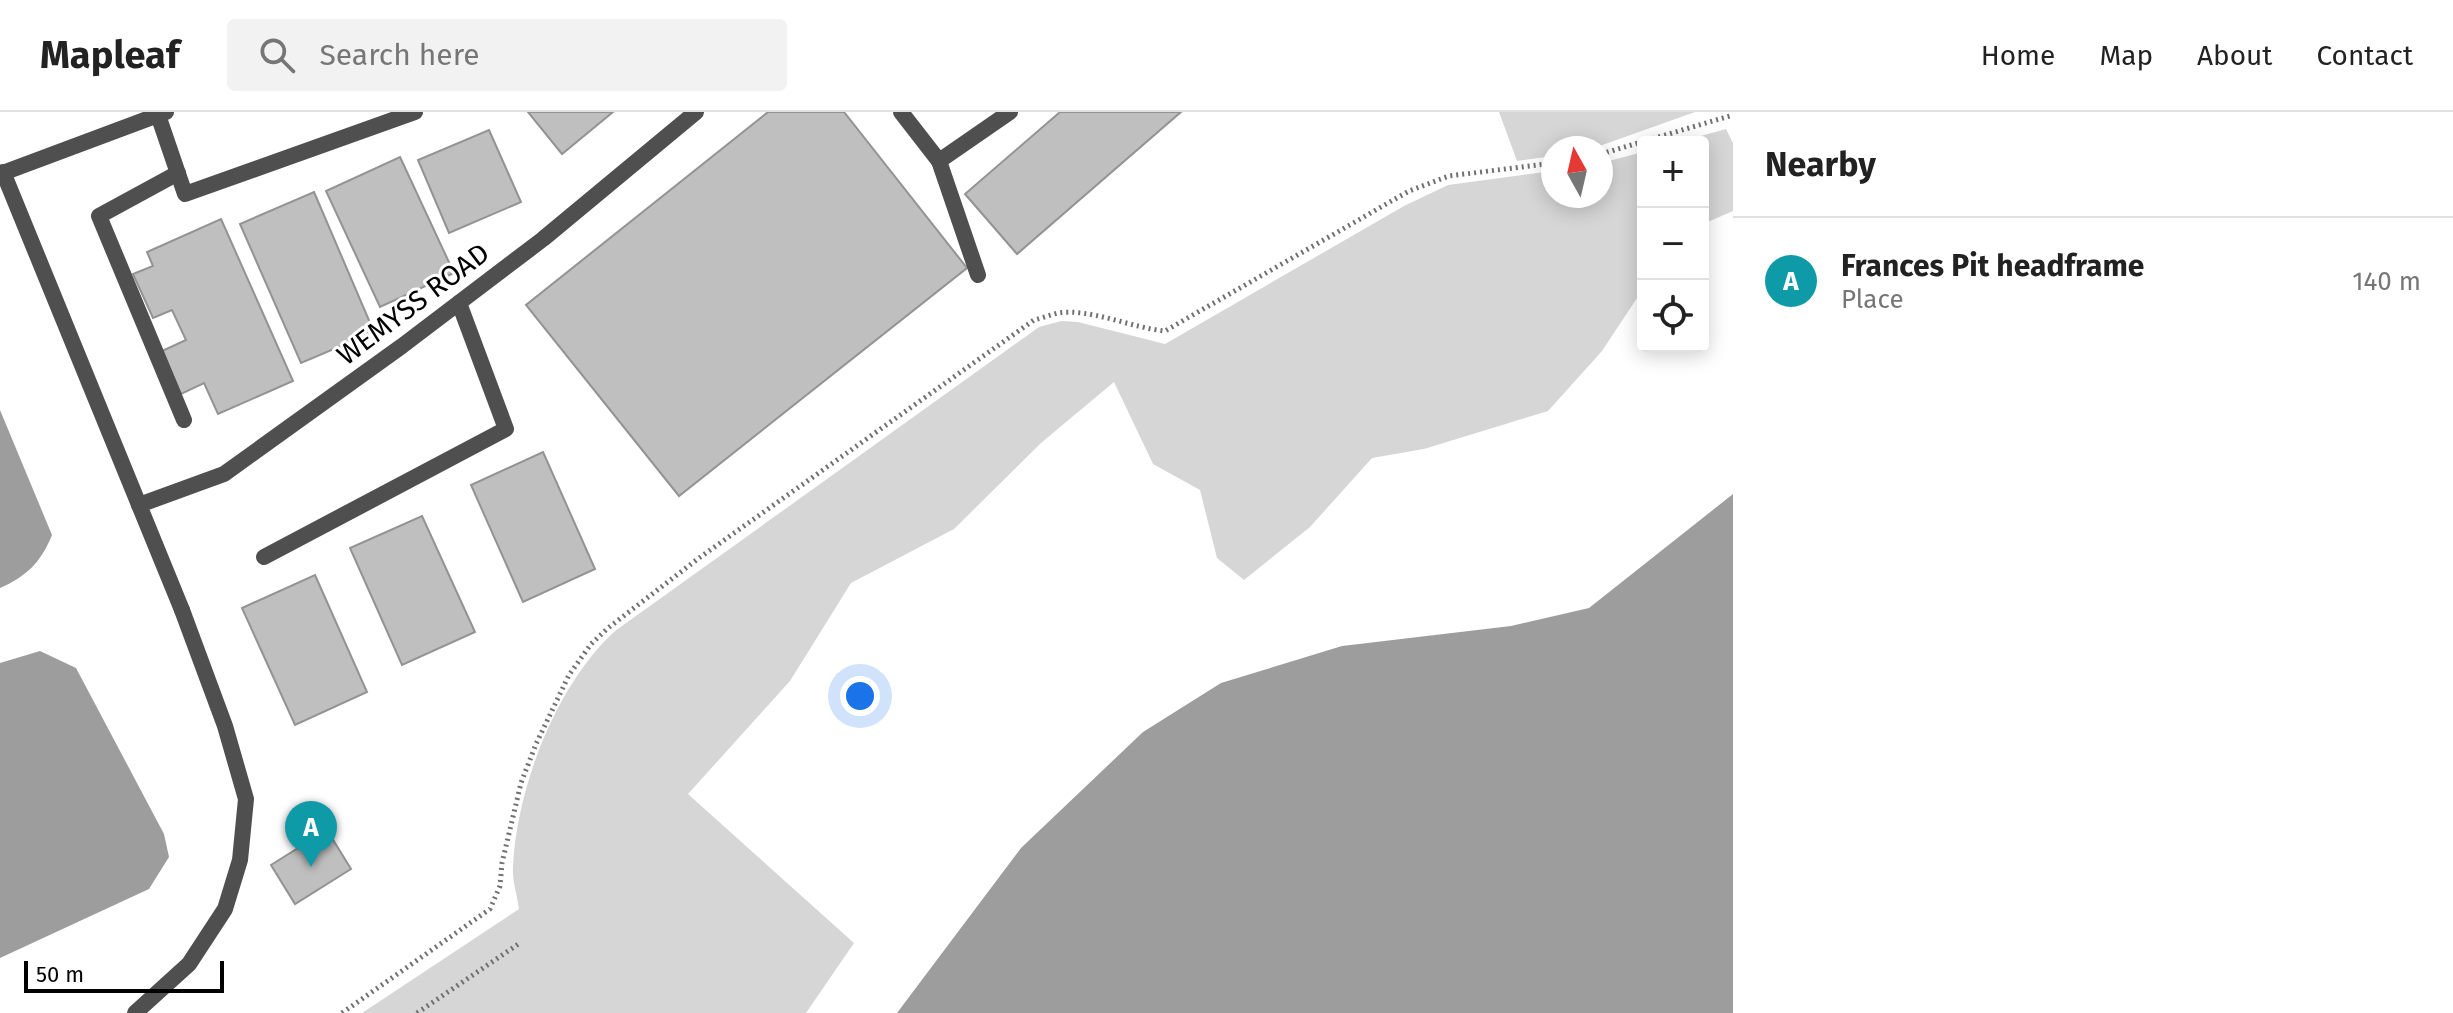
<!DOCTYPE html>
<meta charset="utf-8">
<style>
body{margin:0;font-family:"Fira Sans",sans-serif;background:#f2f2f2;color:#222}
.controls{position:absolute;right:24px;top:24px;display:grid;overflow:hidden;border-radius:8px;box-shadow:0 4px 20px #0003}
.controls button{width:72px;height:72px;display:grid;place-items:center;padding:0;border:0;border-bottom:2px solid #e0e0e0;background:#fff;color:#222;font:40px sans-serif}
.compass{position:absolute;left:1541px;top:24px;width:72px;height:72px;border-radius:50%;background:#fff;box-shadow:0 4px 20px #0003;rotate:352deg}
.scale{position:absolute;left:24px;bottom:20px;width:200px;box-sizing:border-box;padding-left:8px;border:4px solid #000;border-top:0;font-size:22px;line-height:28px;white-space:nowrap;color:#000;-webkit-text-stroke:6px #fff;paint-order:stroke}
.you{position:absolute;left:860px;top:584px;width:28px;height:28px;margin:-20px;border:6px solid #fff;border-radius:50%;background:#1a73e8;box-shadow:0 0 0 12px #1a73e833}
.badge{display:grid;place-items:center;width:52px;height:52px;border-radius:50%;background:#000;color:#fff;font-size:26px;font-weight:700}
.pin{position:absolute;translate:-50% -66px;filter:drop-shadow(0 2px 4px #0008)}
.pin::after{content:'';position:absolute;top:42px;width:28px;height:24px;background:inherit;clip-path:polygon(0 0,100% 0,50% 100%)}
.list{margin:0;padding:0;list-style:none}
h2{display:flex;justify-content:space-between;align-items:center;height:104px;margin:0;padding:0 32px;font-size:34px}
h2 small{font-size:26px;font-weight:400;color:#767676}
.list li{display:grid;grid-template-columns:52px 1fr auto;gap:24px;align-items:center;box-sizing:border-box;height:128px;padding:0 32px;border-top:2px solid #e0e0e0}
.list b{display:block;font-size:30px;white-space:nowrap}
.list p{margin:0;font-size:26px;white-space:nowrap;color:#767676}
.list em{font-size:26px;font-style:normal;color:#767676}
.icon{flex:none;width:44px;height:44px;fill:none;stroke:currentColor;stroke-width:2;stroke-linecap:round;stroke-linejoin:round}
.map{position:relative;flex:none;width:1733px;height:901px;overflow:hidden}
header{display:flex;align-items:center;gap:48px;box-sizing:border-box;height:112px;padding:0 40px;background:#fff;border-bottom:2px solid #e0e0e0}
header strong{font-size:38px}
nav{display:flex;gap:44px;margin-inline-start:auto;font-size:28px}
.search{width:560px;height:72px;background:#f2f2f2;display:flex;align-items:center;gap:20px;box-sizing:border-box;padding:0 28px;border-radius:8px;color:#767676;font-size:30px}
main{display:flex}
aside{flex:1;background:#fff}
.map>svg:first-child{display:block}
</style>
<header>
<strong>Mapleaf</strong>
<div class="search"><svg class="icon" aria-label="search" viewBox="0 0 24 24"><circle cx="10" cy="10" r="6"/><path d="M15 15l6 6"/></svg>Search here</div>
<nav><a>Home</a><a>Map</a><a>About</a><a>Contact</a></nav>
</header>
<main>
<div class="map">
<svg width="1733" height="901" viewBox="0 0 1733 901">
<rect width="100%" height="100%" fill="#fff"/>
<g fill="#d6d6d6">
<path d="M1499,0H1695L1594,36H1553V44L1517,49Z"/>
<path d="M1726,17L1733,31V99L1703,112V30H1679Z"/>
<path d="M1643,40V177L1602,239L1548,299L1424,337L1372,346L1310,415L1244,468L1217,446L1200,378L1153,352L1114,270L1041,331L954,417L851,471L790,569L688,682L854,831L806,901H362L519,797C517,783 512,768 513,754C517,675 556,573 615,519L1039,215L1061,209L1078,210L1165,232L1404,94L1448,73L1553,59V84H1601V51Z"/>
</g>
<g fill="#9d9d9d">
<path d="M0,298L52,423C41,450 27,464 0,476Z"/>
<path d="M1733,382V901H897L1021,736L1143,620L1221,571L1342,534L1511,514L1589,496Z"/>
<path d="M40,539L76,556L164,722L169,745L149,777L0,846V551Z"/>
</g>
<g fill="#bfbfbf" stroke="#939393" stroke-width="2">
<path d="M528,0H613L562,42Z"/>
<path d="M768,0H844L967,156L679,384L526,193Z"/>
<path d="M1060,0H1181L1017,142L965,82Z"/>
<path d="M489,18L521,90L449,121L418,48Z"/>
<path d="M400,45L454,161L380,195L326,79Z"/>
<path d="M314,80L374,220L301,251L240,112Z"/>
<path d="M221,107L293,269L218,302L204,271L181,282L162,239L186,228L172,198L153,206L133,162L153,154L147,140Z"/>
<path d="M543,340L595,457L523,490L471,373Z"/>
<path d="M422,404L475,520L402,553L350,436Z"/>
<path d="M315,463L367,580L295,613L242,496Z"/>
<path d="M327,718L351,757L295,792L271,753Z"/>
</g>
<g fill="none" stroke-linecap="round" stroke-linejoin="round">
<g stroke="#717171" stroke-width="5" stroke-dasharray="2 4" stroke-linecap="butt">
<path d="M1601,42L1733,3"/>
<path d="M342,901L490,797L500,774L502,751L521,671L536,632L569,563L591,532L608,516L699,446L1034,208C1042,206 1050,203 1058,201C1090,196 1132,216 1165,219L1409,79L1449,64L1553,51"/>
<path d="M417,901L520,831"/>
</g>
<g stroke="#4f4f4f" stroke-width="16">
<path d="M901,0L939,49L1010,0"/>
<path d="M158,3L185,82L415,0"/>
<path d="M939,49L978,163"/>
<path d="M178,61L99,104L184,308"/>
<path d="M264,445L506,317L459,191"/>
<path d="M135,901L189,852L225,797L240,748L246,687L225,614L182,498"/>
</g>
<g stroke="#4f4f4f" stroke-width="16">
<path d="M3,60L182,498"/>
<path d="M0,62L166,0"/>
<path d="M139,393L224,362L402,234L543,127L696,0"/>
</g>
</g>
<g text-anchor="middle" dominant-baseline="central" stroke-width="6" stroke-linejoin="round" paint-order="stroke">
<g font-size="28" fill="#000" stroke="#fff">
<text transform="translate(413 192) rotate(-37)">WEMYSS ROAD</text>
</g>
</g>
</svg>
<div class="controls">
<button>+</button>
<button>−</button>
<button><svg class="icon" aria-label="locate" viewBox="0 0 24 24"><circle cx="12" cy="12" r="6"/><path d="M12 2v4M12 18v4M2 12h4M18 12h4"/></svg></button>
</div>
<svg class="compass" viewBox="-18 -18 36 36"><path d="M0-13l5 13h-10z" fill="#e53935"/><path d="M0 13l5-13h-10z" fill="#767676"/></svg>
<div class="scale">50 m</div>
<div class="you"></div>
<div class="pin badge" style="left:311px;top:755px;background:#0f9aa8">A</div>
</div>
<aside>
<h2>Nearby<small></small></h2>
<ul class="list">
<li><span class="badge" style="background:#0f9aa8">A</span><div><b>Frances Pit headframe</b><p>Place</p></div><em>140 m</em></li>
</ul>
</aside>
</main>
